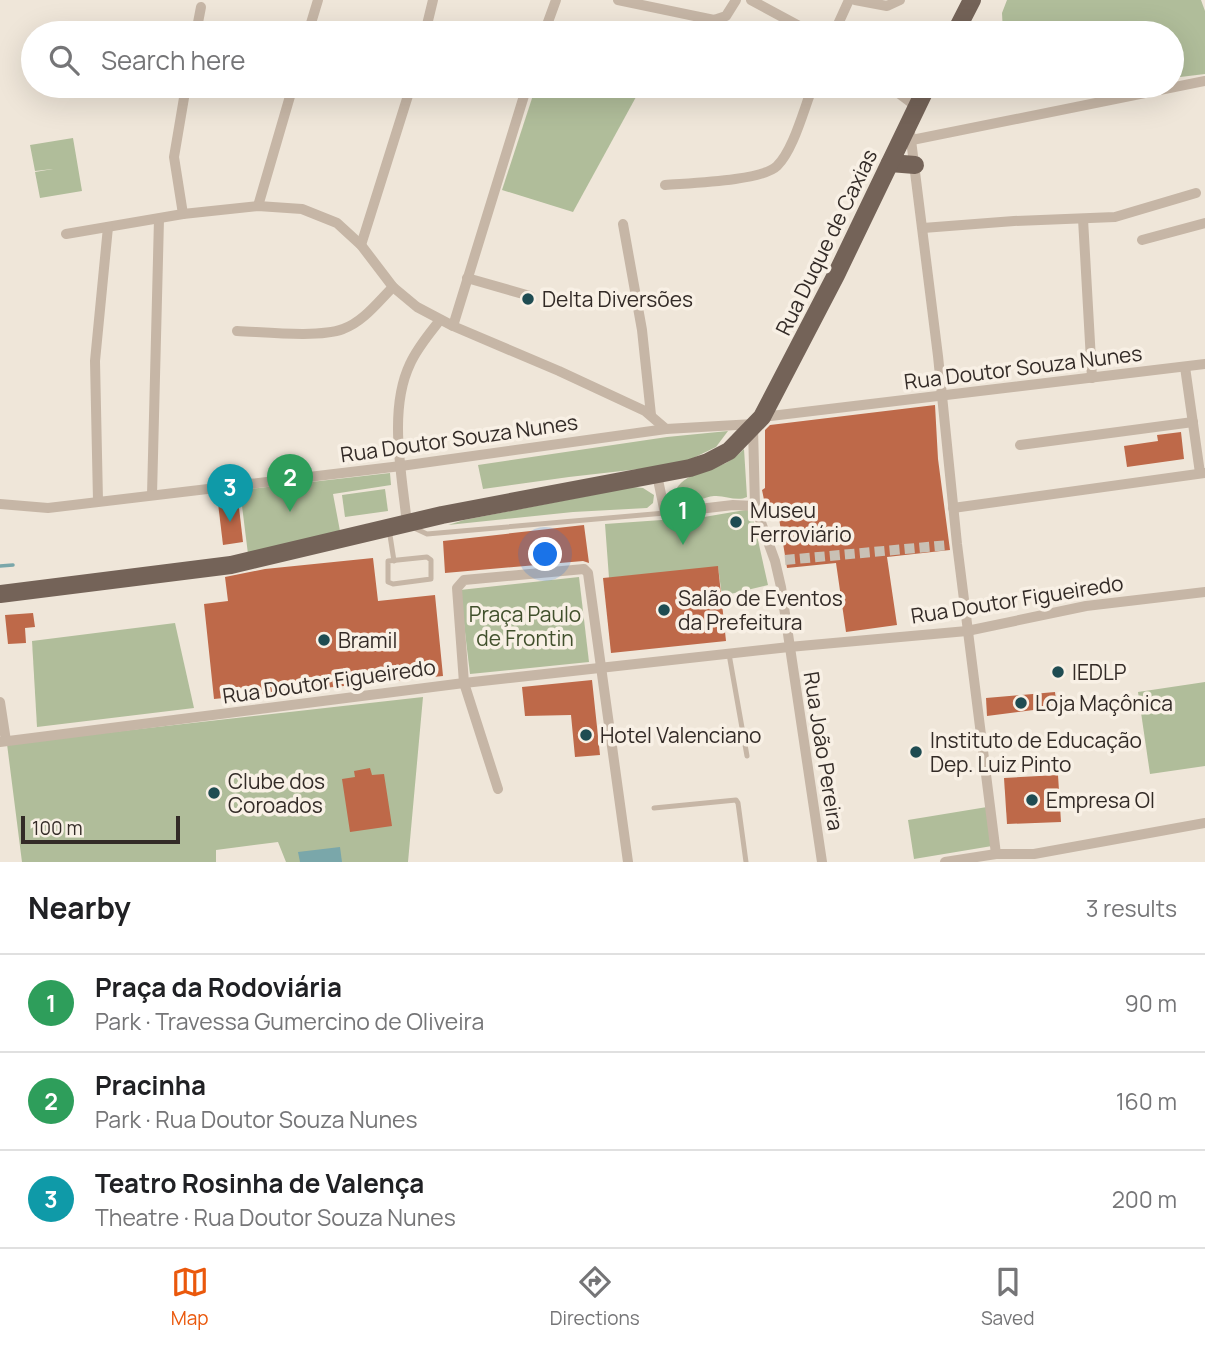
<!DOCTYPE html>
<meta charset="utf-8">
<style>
body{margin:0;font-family:Manrope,sans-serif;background:#f2f2f2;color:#202124}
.scale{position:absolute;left:21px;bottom:18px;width:159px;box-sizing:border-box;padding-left:7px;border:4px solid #332b27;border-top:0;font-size:19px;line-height:24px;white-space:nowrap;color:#332b27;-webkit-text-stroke:5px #f8f0e5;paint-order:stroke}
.you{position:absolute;left:546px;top:555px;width:24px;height:24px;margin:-18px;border:5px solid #fff;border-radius:50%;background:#1a73e8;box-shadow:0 0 0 10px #1a73e833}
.badge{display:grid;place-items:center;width:46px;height:46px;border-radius:50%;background:#ea580c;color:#fff;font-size:23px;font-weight:700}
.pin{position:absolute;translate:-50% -58px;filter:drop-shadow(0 2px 4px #0008)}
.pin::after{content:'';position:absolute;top:37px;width:24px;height:21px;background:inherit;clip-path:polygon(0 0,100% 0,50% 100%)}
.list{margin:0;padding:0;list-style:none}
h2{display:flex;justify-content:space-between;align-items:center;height:91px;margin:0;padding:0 28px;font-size:30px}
h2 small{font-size:23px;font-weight:400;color:#757577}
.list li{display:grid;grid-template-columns:46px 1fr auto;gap:21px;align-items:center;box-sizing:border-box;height:98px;padding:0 28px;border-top:2px solid #e0e0e0}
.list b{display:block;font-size:26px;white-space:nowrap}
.list p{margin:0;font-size:23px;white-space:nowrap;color:#757577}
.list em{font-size:23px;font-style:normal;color:#757577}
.icon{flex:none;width:38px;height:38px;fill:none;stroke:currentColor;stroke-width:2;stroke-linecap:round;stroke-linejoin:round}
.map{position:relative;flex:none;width:1205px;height:862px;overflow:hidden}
.search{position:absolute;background:#fff;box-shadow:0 7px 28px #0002;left:21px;right:21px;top:21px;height:77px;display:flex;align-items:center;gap:18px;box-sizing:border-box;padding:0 24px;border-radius:38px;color:#757577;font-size:26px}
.sheet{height:385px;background:#fff}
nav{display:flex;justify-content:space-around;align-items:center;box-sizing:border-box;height:98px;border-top:2px solid #e0e0e0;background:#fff;font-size:19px;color:#757577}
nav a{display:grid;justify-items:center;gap:4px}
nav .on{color:#ea580c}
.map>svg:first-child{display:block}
</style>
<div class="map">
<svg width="1205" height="862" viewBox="0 0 1205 862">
<rect width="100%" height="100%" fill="#efe6d9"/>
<g fill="#b0bd9a">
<path d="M1007,0H1201L1205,11V74L1172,78V33H1003L1002,13Z"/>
<path d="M536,86H642L573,212L502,190Z"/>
<path d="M73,138L82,191L40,198L35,172L53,169L35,171L30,145Z"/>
<path d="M728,431L716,447L687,461L657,467L569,477L483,489L478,465L667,437Z"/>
<path d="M744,449L747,497C737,502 725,495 714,496C703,497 692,505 681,503C675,502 676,502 673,497C679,473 708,472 726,463C733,459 739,454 744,449Z"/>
<path d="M390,473L391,485L333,494L340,531L248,554L240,490Z"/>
<path d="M633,487L643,488L654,495L653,503L647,508L573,512L448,525L464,520Z"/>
<path d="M385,489L388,511L345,517L342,495Z"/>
<path d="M751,509L768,585L722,596L718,567L609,578L605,524L704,517Z"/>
<path d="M579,577L589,662L470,674L460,590Z"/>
<path d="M175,623L194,708L37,727L32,641Z"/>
<path d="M1205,682V766L1150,774L1138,692Z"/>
<path d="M423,697L408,862H286L278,842L216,850V862H22L7,744Z"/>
<path d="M987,807L992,846L914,859L908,820Z"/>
</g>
<path fill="#7aa7aa" d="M340,847L342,862H300L298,852Z"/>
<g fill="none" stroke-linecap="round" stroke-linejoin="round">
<path stroke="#7aa7aa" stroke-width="3.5" d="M0,566L13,565"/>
</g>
<g fill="#be6949">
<path d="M935,405L938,459L950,550L887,557L897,625L846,632L836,563L787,568L778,512L767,514L762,490L765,488V430L770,425Z"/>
<path d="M1181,432L1184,459L1127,467L1124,446L1158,441L1157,435Z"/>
<path d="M238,499L243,542L223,545L218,503Z"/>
<path d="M584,525L589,563L583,561L445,573L443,541Z"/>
<path d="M373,558L378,601L435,595L443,676L214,699L204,604L228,601L225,577L265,569Z"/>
<path d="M718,566L726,641L611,653L603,578Z"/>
<path d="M33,613L35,627L25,628L26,643L8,644L5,615Z"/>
<path d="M592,680L600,755L575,757L571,715L525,716L522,687Z"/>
<path d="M1055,692L1057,707L987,716L986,698Z"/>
<path d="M370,768L372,775L384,774L392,826L350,832L342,779L355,777L354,771Z"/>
<path d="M1058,775L1061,822L1007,824L1004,778Z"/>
</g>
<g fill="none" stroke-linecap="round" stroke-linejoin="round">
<path stroke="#c9c1b5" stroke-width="10" stroke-dasharray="10 5" stroke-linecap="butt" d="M785,560L949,545"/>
<g stroke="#c6b6a6" stroke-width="5">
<path d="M412,527L427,534L665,513"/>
<path d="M389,529L394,561"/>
<path d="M427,557L431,560V579L393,584L388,582V561Z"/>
<path d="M729,654L747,756"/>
<path d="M654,808L736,800L738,803L746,862"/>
</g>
<g stroke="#c6b6a6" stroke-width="10">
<path d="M618,0L714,20L726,16L736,0"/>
<path d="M751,0L812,33"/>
<path d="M855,0L887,6L900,0"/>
<path d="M196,33L201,7"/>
<path d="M308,33L318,0"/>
<path d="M425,33L433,0"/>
<path d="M544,33L556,0"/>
<path d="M834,33L849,0"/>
<path d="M889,86L917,107"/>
<path d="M909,124L938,356L957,544L996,854"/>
<path d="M912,140L1205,81"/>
<path d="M665,185C688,183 762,181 777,166C794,149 804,108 813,86"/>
<path d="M258,206L293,86"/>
<path d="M183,214L174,157L186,86"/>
<path d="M1083,219L1092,378"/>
<path d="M623,224L642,330L651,415"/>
<path d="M923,228L1014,221L1115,217L1196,193"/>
<path d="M66,234L183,214L258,206L302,209L337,223L361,245L393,287L417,307L453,326L559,371L645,411L666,429"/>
<path d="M1142,240L1205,223"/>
<path d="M361,245L411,86"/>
<path d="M467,278L530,296"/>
<path d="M453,326L527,86"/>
<path d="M237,331C264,332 320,338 343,329C363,322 378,302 393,287"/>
<path d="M1185,367L1200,473"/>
<path d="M762,417L1205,364"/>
<path d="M753,428L755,506L775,561L781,587L822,862"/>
<path d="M1020,445L1193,422"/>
<path d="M657,475L665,513L733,505L755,506"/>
<path d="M152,495L159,219"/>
<path d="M98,501L95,361L108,227"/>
<path d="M0,504L48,508L401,466L666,429L754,424"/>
<path d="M953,508L1205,473"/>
<path d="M407,524C402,475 388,410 410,364C417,348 429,334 440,320"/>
<path d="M0,702L6,741"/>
<path d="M0,742L464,683L789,647L967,631L1086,606L1205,592"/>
<path d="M498,789L464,683L457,588L464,580L584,569L588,573L628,862"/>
<path d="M945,862L996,854H1034L1205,823"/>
</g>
<g stroke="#746358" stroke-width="18">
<path d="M955,33L972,0"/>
<path d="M890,163L915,165"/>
<path d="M0,594L231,565L442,515L690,468L708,462L729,451L762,417L836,275L927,86"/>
</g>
</g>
<g fill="#1f4c52" stroke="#f8f0e5" stroke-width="2.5">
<circle cx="528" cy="299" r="7"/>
<circle cx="736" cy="522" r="7"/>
<circle cx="664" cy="610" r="7"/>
<circle cx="324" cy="640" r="7"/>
<circle cx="1058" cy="672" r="7"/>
<circle cx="1021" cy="703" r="7"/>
<circle cx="586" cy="735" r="7"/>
<circle cx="916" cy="752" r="7"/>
<circle cx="214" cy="793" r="7"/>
<circle cx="1032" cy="800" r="7"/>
</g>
<g text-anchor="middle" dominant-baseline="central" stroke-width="7" stroke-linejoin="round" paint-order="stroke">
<g font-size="21" fill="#332b27" stroke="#f8f0e5">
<text transform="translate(826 242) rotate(-64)">Rua Duque de Caxias</text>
<text transform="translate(1023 367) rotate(-7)">Rua Doutor Souza Nunes</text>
<text transform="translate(459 438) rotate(-8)">Rua Doutor Souza Nunes</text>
<text transform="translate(1017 599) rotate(-9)">Rua Doutor Figueiredo</text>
<text transform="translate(329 681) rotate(-8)">Rua Doutor Figueiredo</text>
<text transform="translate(824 751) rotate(81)">Rua João Pereira</text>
</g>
<g font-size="21" fill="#332b27" stroke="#f8f0e5" text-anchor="start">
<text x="542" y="299">Delta Diversões</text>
<text x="750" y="510">Museu<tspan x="750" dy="24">Ferroviário</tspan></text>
<text x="678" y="598">Salão de Eventos<tspan x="678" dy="24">da Prefeitura</tspan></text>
<text x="338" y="640">Bramil</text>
<text x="1072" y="672">IEDLP</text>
<text x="1035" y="703">Loja Maçônica</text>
<text x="600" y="735">Hotel Valenciano</text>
<text x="930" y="740">Instituto de Educação<tspan x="930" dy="24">Dep. Luiz Pinto</tspan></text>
<text x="228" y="781">Clube dos<tspan x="228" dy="24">Coroados</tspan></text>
<text x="1046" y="800">Empresa OI</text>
</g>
<g font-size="21" fill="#41502c" stroke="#f8f0e5">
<text x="525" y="614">Praça Paulo<tspan x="525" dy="24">de Frontin</tspan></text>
</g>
</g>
</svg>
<div class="scale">100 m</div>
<div class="you"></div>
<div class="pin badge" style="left:683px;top:545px;background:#2e9e5b">1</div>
<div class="pin badge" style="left:290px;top:512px;background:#2e9e5b">2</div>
<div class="pin badge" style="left:230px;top:522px;background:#0f9aa8">3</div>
<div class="search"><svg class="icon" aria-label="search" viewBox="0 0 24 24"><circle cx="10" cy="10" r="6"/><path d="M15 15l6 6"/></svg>Search here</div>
</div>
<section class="sheet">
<h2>Nearby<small>3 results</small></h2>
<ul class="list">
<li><span class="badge" style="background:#2e9e5b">1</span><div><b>Praça da Rodoviária</b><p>Park · Travessa Gumercino de Oliveira</p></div><em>90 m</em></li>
<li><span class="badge" style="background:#2e9e5b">2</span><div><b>Pracinha</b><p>Park · Rua Doutor Souza Nunes</p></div><em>160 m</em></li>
<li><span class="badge" style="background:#0f9aa8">3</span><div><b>Teatro Rosinha de Valença</b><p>Theatre · Rua Doutor Souza Nunes</p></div><em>200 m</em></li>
</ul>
</section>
<nav>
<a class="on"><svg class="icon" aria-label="map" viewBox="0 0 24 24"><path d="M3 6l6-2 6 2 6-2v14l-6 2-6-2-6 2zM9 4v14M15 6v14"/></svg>Map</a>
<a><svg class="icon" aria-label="directions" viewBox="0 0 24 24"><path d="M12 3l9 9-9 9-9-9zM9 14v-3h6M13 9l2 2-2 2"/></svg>Directions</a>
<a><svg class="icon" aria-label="saved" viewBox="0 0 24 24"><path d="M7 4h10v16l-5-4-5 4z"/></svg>Saved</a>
</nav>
